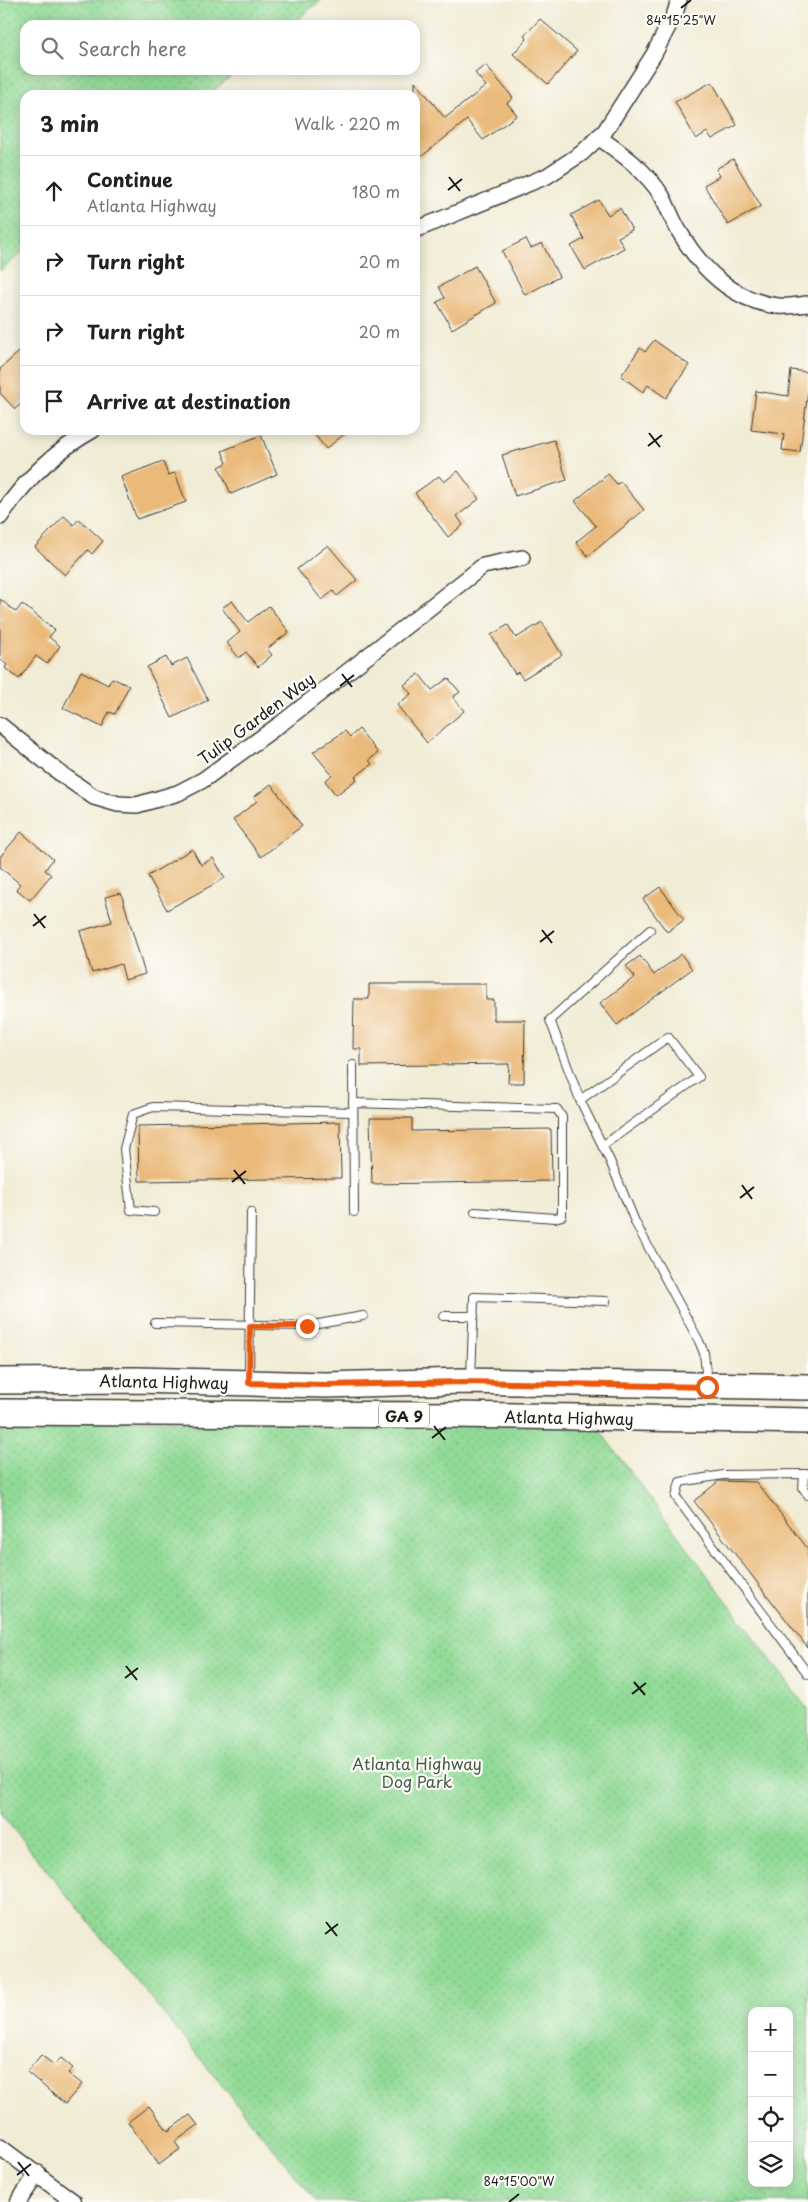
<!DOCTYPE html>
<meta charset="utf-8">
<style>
body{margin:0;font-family:"Playpen Sans",sans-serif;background:#f2f2f2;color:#222}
.controls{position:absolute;right:15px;bottom:15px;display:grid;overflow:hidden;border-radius:10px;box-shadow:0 2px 12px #0003}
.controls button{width:45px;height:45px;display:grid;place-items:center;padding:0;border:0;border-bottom:1px solid #e0e0e0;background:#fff;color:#222;font:25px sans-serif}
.stop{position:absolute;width:15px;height:15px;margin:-11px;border:4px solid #ea580c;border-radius:50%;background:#fff}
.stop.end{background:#ea580c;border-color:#fff;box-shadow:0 1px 5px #0008}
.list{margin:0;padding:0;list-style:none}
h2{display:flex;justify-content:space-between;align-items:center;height:65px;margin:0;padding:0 20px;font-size:21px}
h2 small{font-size:16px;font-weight:400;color:#767676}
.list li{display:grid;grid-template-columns:32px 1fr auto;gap:15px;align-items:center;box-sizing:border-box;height:70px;padding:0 20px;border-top:1px solid #e0e0e0}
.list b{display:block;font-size:19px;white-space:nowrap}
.list p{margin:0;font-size:16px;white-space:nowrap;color:#767676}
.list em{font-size:16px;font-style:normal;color:#767676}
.icon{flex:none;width:28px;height:28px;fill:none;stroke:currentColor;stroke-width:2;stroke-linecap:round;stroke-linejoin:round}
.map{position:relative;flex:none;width:808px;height:2202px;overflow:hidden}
.search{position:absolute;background:#fff;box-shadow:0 2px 12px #0003;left:20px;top:20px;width:400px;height:55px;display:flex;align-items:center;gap:12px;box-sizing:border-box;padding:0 18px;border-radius:15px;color:#767676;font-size:19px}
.panel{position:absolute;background:#fff;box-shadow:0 2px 12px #0003;left:20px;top:90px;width:400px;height:345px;border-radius:15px}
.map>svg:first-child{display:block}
</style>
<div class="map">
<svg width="808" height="2202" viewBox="0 0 808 2202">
<defs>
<pattern id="grass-dots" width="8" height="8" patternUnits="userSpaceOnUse" patternTransform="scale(1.25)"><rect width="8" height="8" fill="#91da96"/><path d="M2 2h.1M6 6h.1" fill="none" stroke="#7cba81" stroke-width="1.8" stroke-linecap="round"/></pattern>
</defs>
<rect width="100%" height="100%" fill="#fdfcf7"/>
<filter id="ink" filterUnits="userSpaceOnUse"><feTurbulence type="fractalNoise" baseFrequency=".02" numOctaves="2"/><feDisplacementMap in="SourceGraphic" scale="10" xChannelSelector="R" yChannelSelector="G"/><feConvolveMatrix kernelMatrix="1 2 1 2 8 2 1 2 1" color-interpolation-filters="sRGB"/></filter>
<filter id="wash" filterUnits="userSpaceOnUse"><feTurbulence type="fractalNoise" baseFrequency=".0096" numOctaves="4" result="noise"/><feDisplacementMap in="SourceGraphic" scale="20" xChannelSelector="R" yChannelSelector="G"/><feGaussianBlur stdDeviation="1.12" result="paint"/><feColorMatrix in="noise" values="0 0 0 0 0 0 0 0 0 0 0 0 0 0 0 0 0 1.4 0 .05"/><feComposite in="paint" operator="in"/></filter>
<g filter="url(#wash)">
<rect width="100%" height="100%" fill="#f1ecd5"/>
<g fill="url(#grass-dots)" stroke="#567b59" fill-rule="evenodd">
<path d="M0,0H321L291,25H25V70H238L208,95H25V250L0,271Z"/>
<path d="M0,1419L594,1423L808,1710V2202H317L0,1813ZM752,2011H789V2183H752Z"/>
</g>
<g id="blocks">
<g fill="#eaba7a">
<path d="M540,19L577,51L548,84L513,54L527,39L524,36Z"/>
<path d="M486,65L513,98L507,103L517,115L483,140L467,120L421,157L415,150V81L445,118L486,86L475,73Z"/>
<path d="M712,82L737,125L712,139L707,132L696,139L675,102Z"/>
<path d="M733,159L761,206L728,225L704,185L720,176L716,169Z"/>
<path d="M599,200L608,215L620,208L632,230L618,237L624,248L585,270L571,246L584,239L571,215Z"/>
<path d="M526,239L531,248L542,243L559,277L525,295L502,251Z"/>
<path d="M475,266L496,303L452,329L437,302L445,298L439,287Z"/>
<path d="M654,340L689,365L666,398L648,385L643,392L621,376L640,348L645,352Z"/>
<path d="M19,352L25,358V400L15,409L0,393V369Z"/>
<path d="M791,370L808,372V391L800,452L782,450L784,434L751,430L756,391L788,396Z"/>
<path d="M311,430H349L326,449Z"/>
<path d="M261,435L277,474L231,494L219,467L227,463L222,451Z"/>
<path d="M554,440L567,480L515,496L502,455Z"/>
<path d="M163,461L168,475L175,473L186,502L137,519L121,477Z"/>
<path d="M458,471L479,499L457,516L463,525L448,537L415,493L439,476L444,482Z"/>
<path d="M608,474L617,484L621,482L644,510L588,556L576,542L596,526L575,501Z"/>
<path d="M64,516L74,525L79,519L103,541L92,554L88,550L65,575L35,547Z"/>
<path d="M328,545L357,580L337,596L333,591L322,600L297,569Z"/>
<path d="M0,599L16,612L22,604L55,630L49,637L60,646L47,664L36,656L19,679L5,668L7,665L0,659Z"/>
<path d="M232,601L248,622L269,606L289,632L267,649L272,655L258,667L246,652L239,658L227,643L240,632L222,608Z"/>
<path d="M542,622L562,655L523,679L518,672L515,674L491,635L508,625L516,638Z"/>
<path d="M166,657L171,666L187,658L208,700L172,718L147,667Z"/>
<path d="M81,671L108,685L112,678L129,686L115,714L109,712L102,727L63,708Z"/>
<path d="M419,674L432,690L448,678L460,692L453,697L464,711L427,743L397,705L411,694L404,685Z"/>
<path d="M359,729L378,753L369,760L372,764L355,777L357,779L336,795L325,781L332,775L313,752L345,731L350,737Z"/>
<path d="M271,784L302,826L261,857L233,820L257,801L254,797Z"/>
<path d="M21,832L53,859L45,870L51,875L30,900L16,889L20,884L0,867V857Z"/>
<path d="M192,849L201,865L213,858L225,878L167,910L148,876Z"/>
<path d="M660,887L684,920L667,932L643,899Z"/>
<path d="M121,893L145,974L125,980L121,964L92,973L80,931L112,922L105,897Z"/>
<path d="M681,954L692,969L617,1025L600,1003L635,977L626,966L640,956L654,975Z"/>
<path d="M369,984H486V1000H494V1020H525L524,1083H508L509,1064L361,1066V1049H353L354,999H369Z"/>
<path d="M370,1118H412V1131L551,1129L552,1181L372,1184Z"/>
<path d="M340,1122L341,1178L139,1181L138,1126Z"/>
<path d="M719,1481L756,1482L808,1549V1648L694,1501Z"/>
<path d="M41,2055L54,2065L61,2058L73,2068L68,2073L82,2084L65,2104L27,2072Z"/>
<path d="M149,2106L168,2131L190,2115L198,2125L175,2142L180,2149L159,2165L128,2122Z"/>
</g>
</g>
</g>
<g filter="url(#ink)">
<use href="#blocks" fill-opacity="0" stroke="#3c3b38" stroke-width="1"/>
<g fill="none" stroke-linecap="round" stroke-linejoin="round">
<g stroke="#3c3b38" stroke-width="10">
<g id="service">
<path d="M650,930L550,1020L580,1100L610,1161L636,1224L699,1341L704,1353L707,1382"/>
<path d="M353,1065L354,1212"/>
<path d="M580,1100L668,1037L699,1077L602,1146"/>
<path d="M353,1103L557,1109L562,1117V1216L555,1218L475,1212"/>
<path d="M154,1212L131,1210L124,1149L133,1114L153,1107L353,1112"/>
<path d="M474,1297L606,1301"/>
<path d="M443,1316H474"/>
<path d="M155,1323L307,1326L363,1316"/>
<path d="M471,1377L474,1300"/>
<path d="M249,1380L251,1212"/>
<path d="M804,1474L803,1488L808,1495"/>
<path d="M808,1474L723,1475L680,1482L676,1497L808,1674"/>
</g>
</g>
<g stroke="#3c3b38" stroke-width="18">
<g id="minor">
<path d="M598,137C623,154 646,171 662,196C668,207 672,220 679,231C700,268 733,301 778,306C787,307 798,305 808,304"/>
<path d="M415,230L547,176L582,153L605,131L654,54L675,13L679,0"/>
<path d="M0,517C24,481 55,451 93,430"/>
<path d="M0,725L61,774L94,797L118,804L137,805L178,793L203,780L283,722L483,566L522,558"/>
<path d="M0,2147L74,2202"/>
<path d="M18,2202L38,2173"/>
</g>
</g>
<g stroke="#3c3b38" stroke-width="28">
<g id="primary">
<path d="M0,1381L137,1380L326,1385L463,1381L808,1387"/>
<path d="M0,1412L453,1415L808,1421"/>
</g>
</g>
<use href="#service" stroke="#fff" stroke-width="8"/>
<use href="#minor" stroke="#fff" stroke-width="15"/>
<use href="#primary" stroke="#fff" stroke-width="25"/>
</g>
</g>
<g fill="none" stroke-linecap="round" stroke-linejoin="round" filter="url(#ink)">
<path stroke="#ea580c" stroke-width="6" d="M307,1326H250L249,1383L326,1385L463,1382L707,1387"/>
</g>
<path fill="none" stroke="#1c1c1c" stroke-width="2" d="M681,8L691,0M449,177L460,191M448,190L462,179M649,433L660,447M648,446L662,435M342,674L352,687M340,686L354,675M34,914L45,928M33,926L46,916M542,930L552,943M540,942L554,931M234,1170L245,1184M232,1182L246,1171M742,1185L752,1199M740,1198L754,1187M434,1426L445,1440M432,1438L446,1427M126,1666L137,1680M125,1678L138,1668M634,1682L645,1695M632,1694L646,1683M326,1922L337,1936M325,1934L338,1924M18,2162L29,2176M17,2175L31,2164M509,2202L519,2194"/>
<g text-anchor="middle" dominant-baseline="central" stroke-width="4.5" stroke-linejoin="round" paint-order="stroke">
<rect fill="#fdfcf7" stroke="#605f5e" stroke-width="1" x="379" y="1402.5" width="50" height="25" rx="4"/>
<g font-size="15" font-weight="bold" fill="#1c1c1c">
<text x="404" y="1415">GA 9</text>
</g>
<g font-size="16" fill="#1c1c1c" stroke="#fdfcf7">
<text transform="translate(256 718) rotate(-37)">Tulip Garden Way</text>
<text transform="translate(164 1381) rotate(1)">Atlanta Highway</text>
<text transform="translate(569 1417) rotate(1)">Atlanta Highway</text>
</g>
<g font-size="16" fill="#455e47" stroke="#fdfcf7">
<text x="417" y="1763">Atlanta Highway<tspan x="417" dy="18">Dog Park</tspan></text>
</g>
</g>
<g font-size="12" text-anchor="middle" fill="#1c1c1c" stroke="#fdfcf7" stroke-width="4.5" stroke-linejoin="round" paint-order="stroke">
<text x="681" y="25">84°15'25"W</text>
<text x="519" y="2186">84°15'00"W</text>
</g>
</svg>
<div class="controls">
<button>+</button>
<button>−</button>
<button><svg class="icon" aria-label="locate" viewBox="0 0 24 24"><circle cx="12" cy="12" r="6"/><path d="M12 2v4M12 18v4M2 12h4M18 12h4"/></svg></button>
<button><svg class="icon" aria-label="layers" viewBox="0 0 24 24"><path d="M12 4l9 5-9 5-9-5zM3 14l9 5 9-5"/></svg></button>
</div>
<div class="stop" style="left:707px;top:1387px"></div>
<div class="stop end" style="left:307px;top:1326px"></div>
<div class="search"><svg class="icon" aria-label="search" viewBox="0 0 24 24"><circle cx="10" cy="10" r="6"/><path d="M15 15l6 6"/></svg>Search here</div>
<section class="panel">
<h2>3 min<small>Walk · 220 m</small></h2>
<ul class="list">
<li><svg class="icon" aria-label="ahead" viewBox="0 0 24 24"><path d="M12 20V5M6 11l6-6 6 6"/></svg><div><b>Continue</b><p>Atlanta Highway</p></div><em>180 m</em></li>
<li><svg class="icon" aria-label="right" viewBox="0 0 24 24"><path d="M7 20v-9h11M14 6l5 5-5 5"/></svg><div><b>Turn right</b></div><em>20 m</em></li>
<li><svg class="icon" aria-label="right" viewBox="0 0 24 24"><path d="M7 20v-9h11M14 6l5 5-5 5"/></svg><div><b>Turn right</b></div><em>20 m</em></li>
<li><svg class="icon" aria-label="arrive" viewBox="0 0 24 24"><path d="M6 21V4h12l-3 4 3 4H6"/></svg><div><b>Arrive at destination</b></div></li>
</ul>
</section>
</div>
